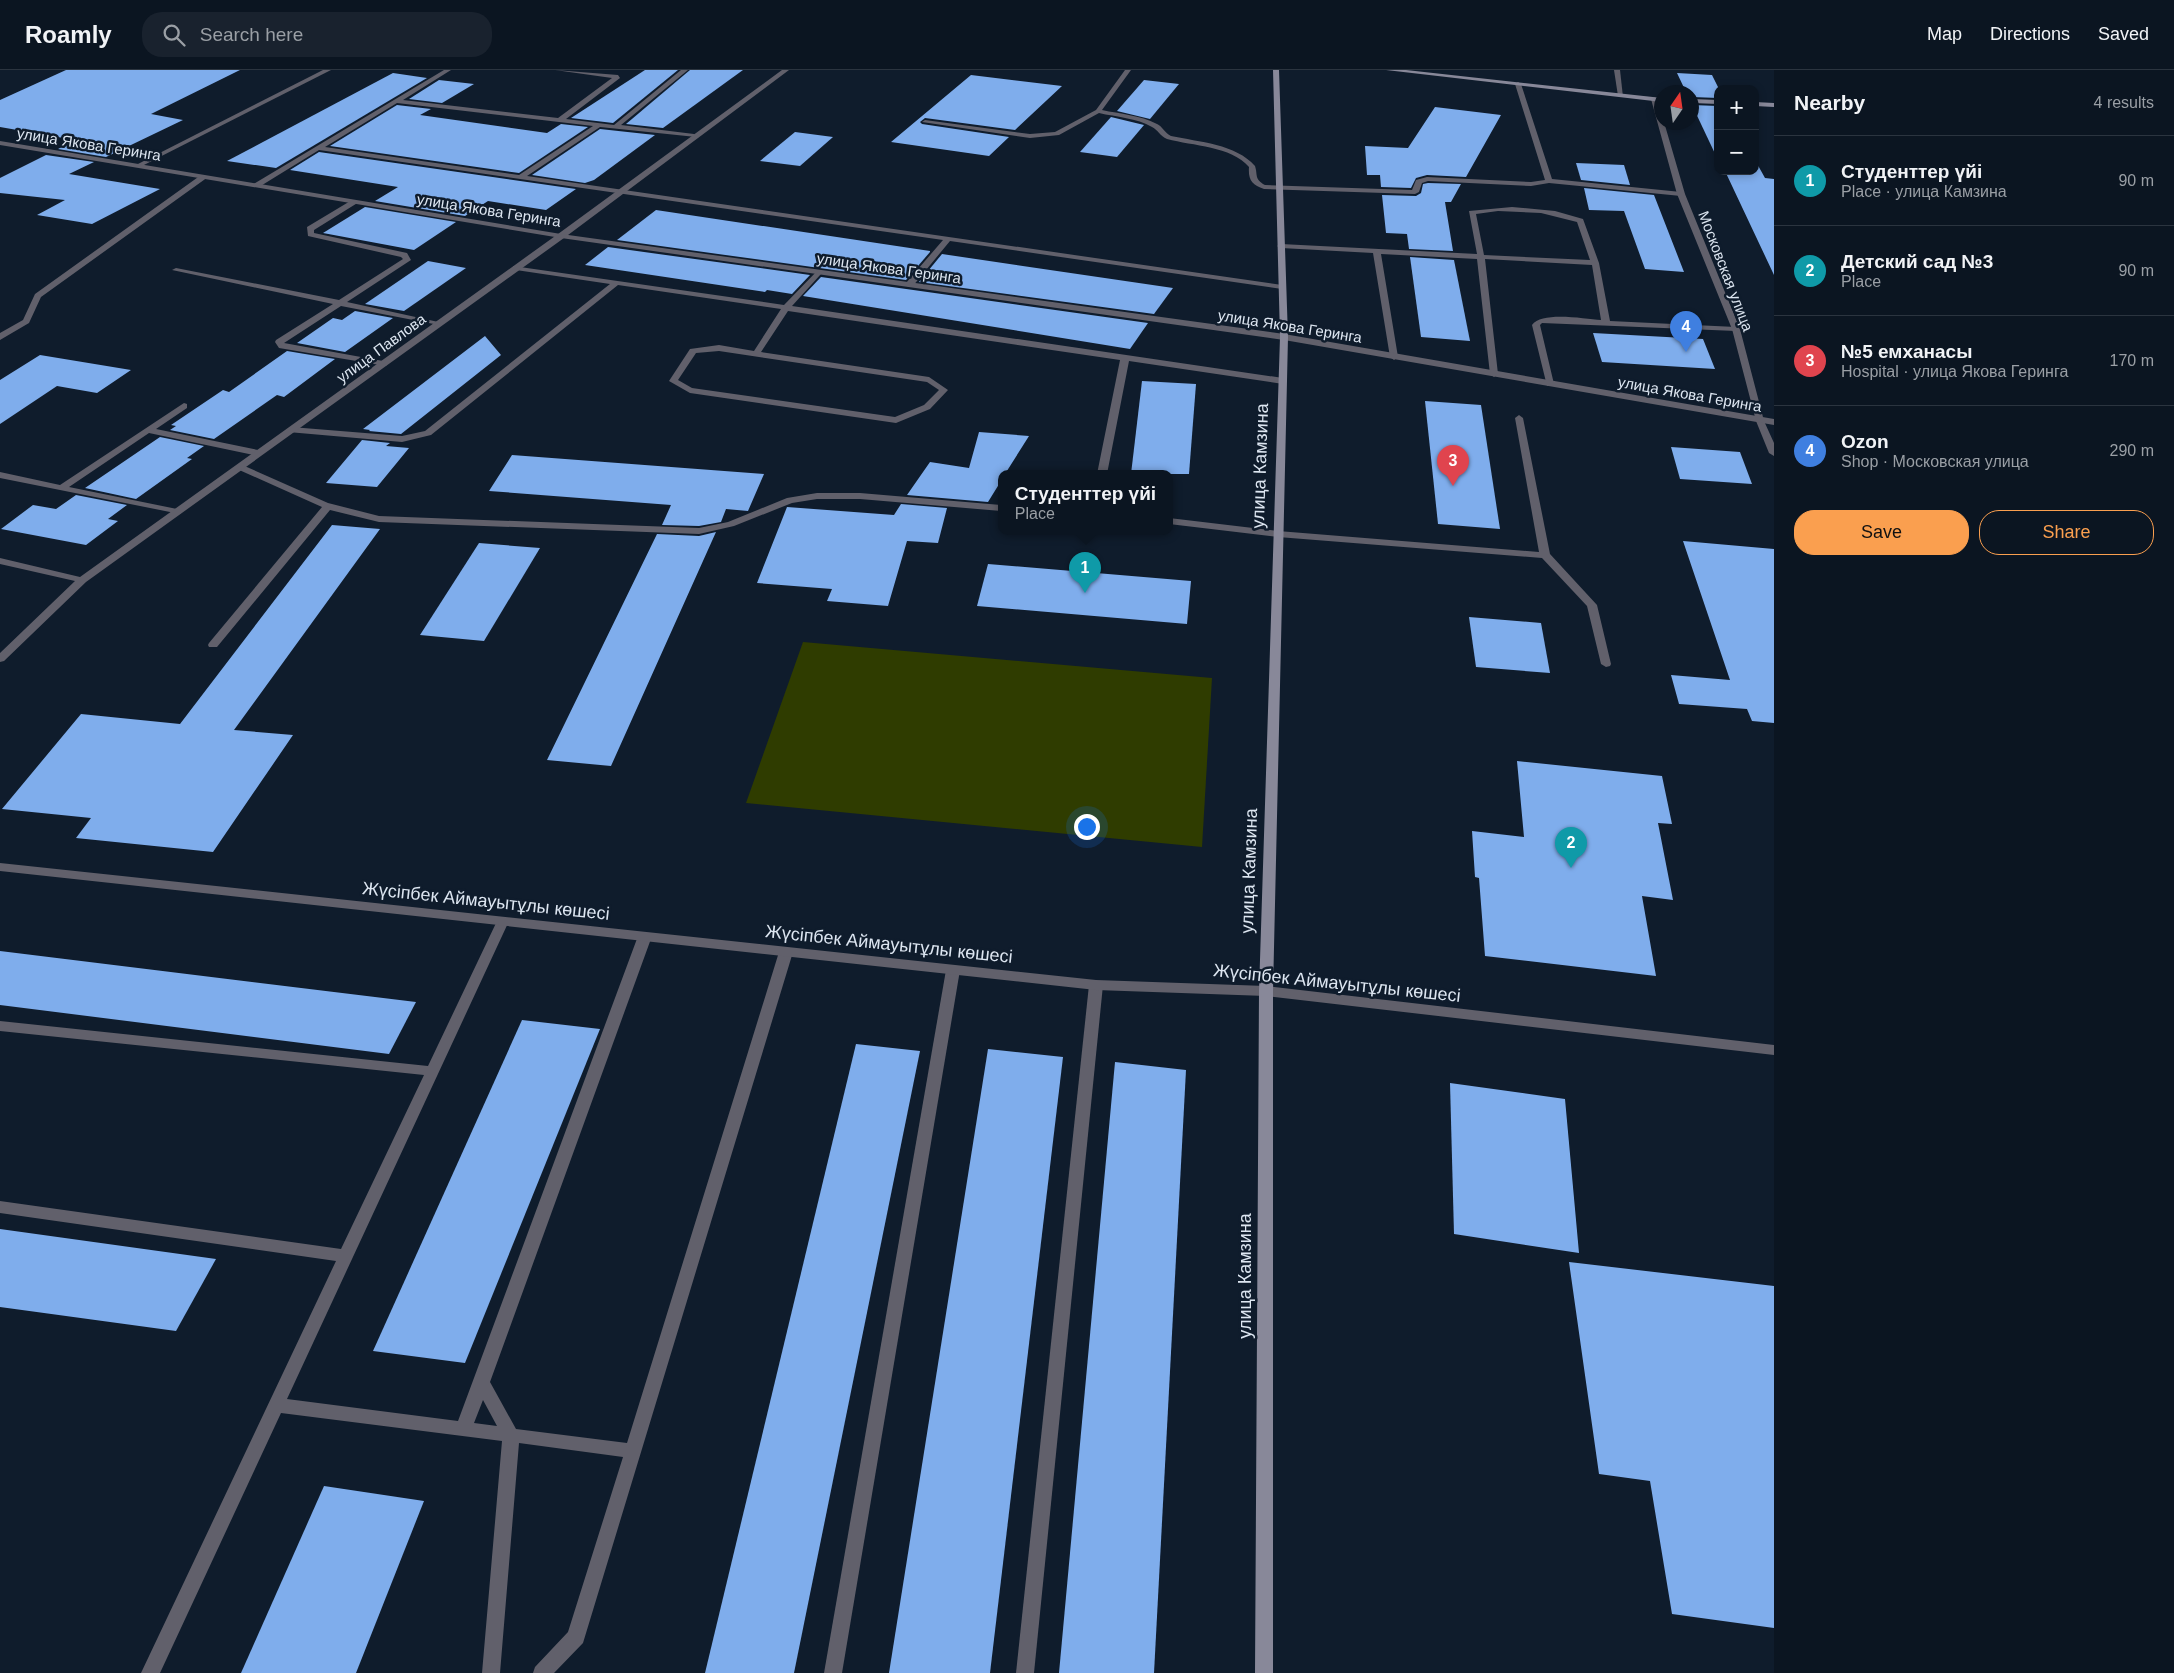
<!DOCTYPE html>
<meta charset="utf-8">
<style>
body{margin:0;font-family:Arial,sans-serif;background:#19222e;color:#f1f3f6}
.controls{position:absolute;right:15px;top:15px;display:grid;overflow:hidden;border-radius:10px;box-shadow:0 2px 8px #0003}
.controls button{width:45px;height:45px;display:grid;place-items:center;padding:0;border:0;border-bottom:1px solid #2b343f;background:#0b1521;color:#f1f3f6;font:25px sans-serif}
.compass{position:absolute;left:1654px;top:15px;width:45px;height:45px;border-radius:50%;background:#0b1521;box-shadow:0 2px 8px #0003;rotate:13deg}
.you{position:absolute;left:1086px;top:756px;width:18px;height:18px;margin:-12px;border:4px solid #fff;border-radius:50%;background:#1a73e8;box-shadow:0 0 0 8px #1a73e833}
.badge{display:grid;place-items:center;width:32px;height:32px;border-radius:50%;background:#fa9f4f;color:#fff;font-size:16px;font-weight:700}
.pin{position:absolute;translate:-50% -41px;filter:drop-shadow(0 1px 2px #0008)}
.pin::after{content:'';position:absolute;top:26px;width:18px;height:15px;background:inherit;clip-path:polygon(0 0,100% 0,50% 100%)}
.popup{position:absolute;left:998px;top:400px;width:175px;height:65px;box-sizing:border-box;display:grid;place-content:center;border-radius:10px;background:#0b1521;filter:drop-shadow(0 1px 4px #0005);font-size:16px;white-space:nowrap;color:#9a9fa5}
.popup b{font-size:19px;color:#f1f3f6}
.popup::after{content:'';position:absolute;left:50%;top:100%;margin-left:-10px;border:10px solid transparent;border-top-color:#0b1521}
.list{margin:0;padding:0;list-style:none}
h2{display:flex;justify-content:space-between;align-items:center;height:65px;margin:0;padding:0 20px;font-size:21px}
h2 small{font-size:16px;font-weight:400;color:#9a9fa5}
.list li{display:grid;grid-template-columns:32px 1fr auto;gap:15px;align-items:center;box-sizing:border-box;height:90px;padding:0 20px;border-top:1px solid #2b343f}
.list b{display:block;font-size:19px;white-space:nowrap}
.list p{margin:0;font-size:16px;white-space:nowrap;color:#9a9fa5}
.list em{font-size:16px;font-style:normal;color:#9a9fa5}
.actions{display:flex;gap:10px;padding:15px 20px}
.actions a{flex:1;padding:11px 0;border:1px solid #fa9f4f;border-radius:20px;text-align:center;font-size:18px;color:#fa9f4f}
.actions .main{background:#fa9f4f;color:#111}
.icon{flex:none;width:28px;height:28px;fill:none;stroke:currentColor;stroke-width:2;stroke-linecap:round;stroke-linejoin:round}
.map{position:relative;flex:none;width:1774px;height:1603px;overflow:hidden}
header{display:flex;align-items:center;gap:30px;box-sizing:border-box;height:70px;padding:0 25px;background:#0b1521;border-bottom:1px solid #2b343f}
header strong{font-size:24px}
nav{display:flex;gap:28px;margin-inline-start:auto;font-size:18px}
.search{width:350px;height:45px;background:#19222e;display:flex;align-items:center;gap:12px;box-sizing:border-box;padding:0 18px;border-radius:20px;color:#9a9fa5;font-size:19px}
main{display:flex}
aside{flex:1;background:#0b1521}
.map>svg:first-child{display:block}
</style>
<header>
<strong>Roamly</strong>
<div class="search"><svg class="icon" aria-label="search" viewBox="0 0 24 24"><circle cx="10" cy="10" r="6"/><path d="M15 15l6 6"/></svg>Search here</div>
<nav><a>Map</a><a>Directions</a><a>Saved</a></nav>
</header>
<main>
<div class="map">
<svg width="1774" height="1603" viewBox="0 0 1774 1603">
<rect width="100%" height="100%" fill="#0f1c2c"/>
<path fill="#2f3c00" d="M803,572L1212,608L1202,777L746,733Z"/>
<g fill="#7fadec">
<path d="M66,0H240L151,44L183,50L106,87L58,79L75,70L0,57V30Z"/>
<path d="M645,0H678L613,53L571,48Z"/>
<path d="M690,0H743L663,58L626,54Z"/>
<path d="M393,3L427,8L276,98L227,91Z"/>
<path d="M1677,3L1712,5L1719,19L1718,28L1692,27V22H1686Z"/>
<path d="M971,5L1062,16L1015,60L925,48L920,52L922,54L1009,67L989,86L891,72Z"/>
<path d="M439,10L474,14L442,33L409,29Z"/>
<path d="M1144,10L1179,14L1150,49L1117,41Z"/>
<path d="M397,35L431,39L420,45L547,63L561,54L588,57L519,103L330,76Z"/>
<path d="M1692,35L1718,36V90Z"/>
<path d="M1435,37L1501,45L1466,107L1427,105L1416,108L1411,118L1381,117L1380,105H1367L1365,76L1408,78Z"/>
<path d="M1111,47L1144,55L1117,87L1080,82Z"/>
<path d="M600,59L655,65L594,110L585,113L532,105Z"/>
<path d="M795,62L833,67L800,96L760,91Z"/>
<path d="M319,82L576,119L546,140L488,131L465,146L375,131L398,117L290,100Z"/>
<path d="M46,85L94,92L69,104L160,119L92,154L37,145L65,130L0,123V108Z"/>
<path d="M1755,90L1765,108L1774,109V205L1725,101H1755Z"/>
<path d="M1576,93L1624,95L1630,115L1581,110Z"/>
<path d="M1428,113L1461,114L1451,132H1445L1453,181L1409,179L1407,164L1386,163L1382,125L1416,126L1421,123L1423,114Z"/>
<path d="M1584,118L1654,125L1684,202L1645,199L1624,141L1589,140Z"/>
<path d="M365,137L456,152L414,180L323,163Z"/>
<path d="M656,140L930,181V182L906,210L617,170Z"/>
<path d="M608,177L810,205L792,224L767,220L765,222L585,195Z"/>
<path d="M942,184L1173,218L1154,244L919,212Z"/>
<path d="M1410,187L1454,190L1470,271L1421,267Z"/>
<path d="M428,191L466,198L404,241L365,234Z"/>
<path d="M821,207L1148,253L1130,279L803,226Z"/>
<path d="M355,241L393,248L345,282L297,273L333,248L342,250Z"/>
<path d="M1593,263L1703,269L1715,299L1602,292Z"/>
<path d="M485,266L501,285L401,364L369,361L370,360L363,359Z"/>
<path d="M287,281L335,289L284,327L277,325L214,369L170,360L176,356L171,355L223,320L229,322Z"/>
<path d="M40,285L131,300L97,323L57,316L0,354V310Z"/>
<path d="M1142,311L1196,314L1189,404H1131Z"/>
<path d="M1425,331L1481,335L1500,459L1438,454Z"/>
<path d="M979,362L1029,366L1005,404H1001V411L988,432L907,425L930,392L969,398Z"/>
<path d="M160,367L204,376L187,388L192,389L136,429L85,418Z"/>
<path d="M362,370L390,373L386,376L409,378L377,417L326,413Z"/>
<path d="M1671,377L1740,382L1752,414L1680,409Z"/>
<path d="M512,385L764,404L748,441L726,439L721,452L699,456L662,455L671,435L489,421Z"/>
<path d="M76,425L127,435L108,449L118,451L86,475L1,459L33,435L56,439Z"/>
<path d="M901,434L947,438L938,473L907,471L888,536L827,531L832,519L757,513L787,437L894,445Z"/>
<path d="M332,455L380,459L234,660L293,665L213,782L76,768L91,748L2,739L81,644L180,654Z"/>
<path d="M716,462L611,696L547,690L657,464L699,466Z"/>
<path d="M1683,471L1774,479V653L1752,651L1747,639L1679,634L1671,605L1730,610Z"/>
<path d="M479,473L540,478L484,571L420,565Z"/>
<path d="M988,494L1191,511L1187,554L977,536Z"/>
<path d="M1469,547L1541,553L1550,603L1476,597Z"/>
<path d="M1517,691L1662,706L1672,754L1658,753L1673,830L1642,826L1656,906L1485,886L1479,808L1475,807L1472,761L1524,767Z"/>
<path d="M0,881L416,932L389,984L0,935Z"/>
<path d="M522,950L600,959L465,1293L373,1281Z"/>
<path d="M856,974L920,981L794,1603H705Z"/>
<path d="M988,979L1063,987L990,1603H889Z"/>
<path d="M1115,992L1186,1000L1154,1603H1059Z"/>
<path d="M1450,1013L1565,1029L1579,1183L1454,1164Z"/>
<path d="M0,1159L216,1189L176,1261L0,1237Z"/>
<path d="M1569,1192L1774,1216V1558L1672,1544L1650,1411L1599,1404Z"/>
<path d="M324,1416L424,1431L356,1603H241Z"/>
</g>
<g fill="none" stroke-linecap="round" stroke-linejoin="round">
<g fill="#61606b" fill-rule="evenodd">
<path d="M444,0H451L403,30L558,48L612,8L555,0L618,5L620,8L566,49L614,55L681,0H688L621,55L694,64L696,65V67L600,57L527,106L1282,215L1286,217L1282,219L950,171L912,217H909L905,215L906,213L943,170L319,80L259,117L252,115ZM397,33L593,56L519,105L325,77Z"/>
<path d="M1125,0H1131L1102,40C1120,44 1140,45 1157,54C1162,56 1165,63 1171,66C1199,72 1236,74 1255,96C1258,105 1254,109 1265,115L1412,120L1416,110L1427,107L1531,112L1545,110L1515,14L1518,12L1521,14L1552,109L1681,122L1685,124L1681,126L1549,113L1531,116L1428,111L1422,113L1419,122L1415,124L1264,119C1252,115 1248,110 1249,97C1231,76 1193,76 1167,69C1160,66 1158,60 1152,57C1137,48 1116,47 1099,43L1059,65L1030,68L922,52L925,50L1030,64L1055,62L1096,40Z"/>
<path d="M201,105L208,107L41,227L29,253L0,270V263L23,250L35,224Z"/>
<path d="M352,130L359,132L314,160V163L407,183L411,190L347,232L443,253L439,255L341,236L284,273L383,291L387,294L386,296L279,278L275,272L276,270L333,234L172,200L176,198L339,230L403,189L401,187L308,166L307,157Z"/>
<path d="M1512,137L1555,141L1583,149L1599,193L1610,251L1736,257L1740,259L1736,261L1542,253L1540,255L1554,314L1547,316L1532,255C1542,241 1584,249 1601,250L1592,195L1485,189L1498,304L1494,307L1490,304L1477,189L1381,184L1398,287L1394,290L1390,287L1373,183L1281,178L1277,176L1281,174L1477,184L1469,141ZM1498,141L1541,143L1577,152L1590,190L1484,185L1476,144Z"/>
<path d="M513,196L784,235L818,200H821V204L792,236L1283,308L1287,311L1283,314L1129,291L1107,404H1097L1120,290L788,241L761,282L929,307L948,320L930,339L896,353L690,323L669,311L690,279L719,275L754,281L781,239L618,215L431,365L402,372L288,362L286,360L291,357L402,366L425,361L610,214L516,200H513ZM719,281L927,312L939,320L924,335L895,347L692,318L678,310L696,283Z"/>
<path d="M184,333L187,334V338L156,359L258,380L263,383L258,386L149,363L69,417L177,439L182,442L180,444L0,408V402L60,415Z"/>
<path d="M1519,345L1523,348L1550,484L1597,535L1611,594L1610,596L1606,597L1601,594L1587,536L1542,488L1278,467L1169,454V448L1278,461L1539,482L1515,348Z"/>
<path d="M240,394L328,433L379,446L699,458L728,452L787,428L817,423H860L1001,435V441L860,429H817L792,433L734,456L699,464L379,452L330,440L217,577H209L208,575L209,573L322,437L237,399L235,397Z"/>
<path d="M503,847L509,851L287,1329L458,1351L638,866L645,862L652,866L490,1312L516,1359L627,1373L779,882L786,878L793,882L583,1573L554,1603H533L535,1597L568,1562L623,1387L519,1373L500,1603H482L502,1371L281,1343L160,1603H141L336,1191L0,1143V1131L341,1179L424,1005L0,961V951L428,996L497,851ZM483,1330L497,1356L474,1353Z"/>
<path d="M953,896L960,900L842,1603H824L946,900Z"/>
<path d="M1096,910L1103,915L1034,1603H1016L1089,915Z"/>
</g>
<g fill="#61606b" fill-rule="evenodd">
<path d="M323,0H331L140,97L134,96Z"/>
<path d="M782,0H789L564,168L86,512L4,591L0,592V583L75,511L0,494V488L80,507L558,164Z"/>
<path d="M1614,0H1620L1623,27L1618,26Z"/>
<path d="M1654,27L1657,29L1662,52H1664L1685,124L1740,259L1764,351L1774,373V386L1769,383L1756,351L1732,259L1677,124L1651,29Z"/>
</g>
<g fill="#61606b" fill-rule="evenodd">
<path d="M0,71L561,164L1284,264L1774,349V355L1284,270L561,168L0,75Z"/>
<path d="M0,793L1096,910L1266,916L1774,975V985L1266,926L1096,920L0,801Z"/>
</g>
<g fill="#889" fill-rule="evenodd">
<path d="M1273,0H1279L1288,267L1273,921V1603H1255L1259,921L1280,267Z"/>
<path d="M1386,0H1406L1662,28V32Z"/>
<path d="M1692,29L1718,30V34L1692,33Z"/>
<path d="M1755,32L1774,33V37L1755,36Z"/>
</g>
</g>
<g text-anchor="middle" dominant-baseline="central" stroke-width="5" stroke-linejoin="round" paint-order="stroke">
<g font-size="15" fill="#dde6f1" stroke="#0f1c2c">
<text transform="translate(89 74) rotate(9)">улица Якова Геринга</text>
<text transform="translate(489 140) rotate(9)">улица Якова Геринга</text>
<text transform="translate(889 198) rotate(8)">улица Якова Геринга</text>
<text transform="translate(1726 201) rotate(69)">Московская улица</text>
<text transform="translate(1290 256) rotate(9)">улица Якова Геринга</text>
<text transform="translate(381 278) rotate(-36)">улица Павлова</text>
<text transform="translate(1690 324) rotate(10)">улица Якова Геринга</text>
</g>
<g font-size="18" fill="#dde6f1" stroke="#0f1c2c">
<text transform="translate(1260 396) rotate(-88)">улица Камзина</text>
<text transform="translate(1249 801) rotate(-88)">улица Камзина</text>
<text transform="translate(486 831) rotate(6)">Жүсіпбек Аймауытұлы көшесі</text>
<text transform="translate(889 874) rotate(6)">Жүсіпбек Аймауытұлы көшесі</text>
<text transform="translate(1337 913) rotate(6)">Жүсіпбек Аймауытұлы көшесі</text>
<text transform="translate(1245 1206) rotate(-90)">улица Камзина</text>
</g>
</g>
</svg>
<div class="controls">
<button>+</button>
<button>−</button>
</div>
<svg class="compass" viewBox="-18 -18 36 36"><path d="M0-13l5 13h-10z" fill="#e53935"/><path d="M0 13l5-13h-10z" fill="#9a9fa5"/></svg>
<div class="you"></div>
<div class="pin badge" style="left:1085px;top:523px;background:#0f9aa8">1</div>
<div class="popup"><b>Студенттер үйі</b>Place</div>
<div class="pin badge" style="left:1571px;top:798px;background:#0f9aa8">2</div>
<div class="pin badge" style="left:1453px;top:416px;background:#e0444e">3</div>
<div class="pin badge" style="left:1686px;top:282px;background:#3f7fe0">4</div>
</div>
<aside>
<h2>Nearby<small>4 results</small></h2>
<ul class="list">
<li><span class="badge" style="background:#0f9aa8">1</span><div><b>Студенттер үйі</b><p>Place · улица Камзина</p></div><em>90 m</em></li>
<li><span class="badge" style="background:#0f9aa8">2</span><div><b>Детский сад №3</b><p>Place</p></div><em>90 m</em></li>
<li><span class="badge" style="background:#e0444e">3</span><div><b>№5 емханасы</b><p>Hospital · улица Якова Геринга</p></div><em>170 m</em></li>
<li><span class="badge" style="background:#3f7fe0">4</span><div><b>Ozon</b><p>Shop · Московская улица</p></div><em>290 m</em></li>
</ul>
<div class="actions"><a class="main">Save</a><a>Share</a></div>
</aside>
</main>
